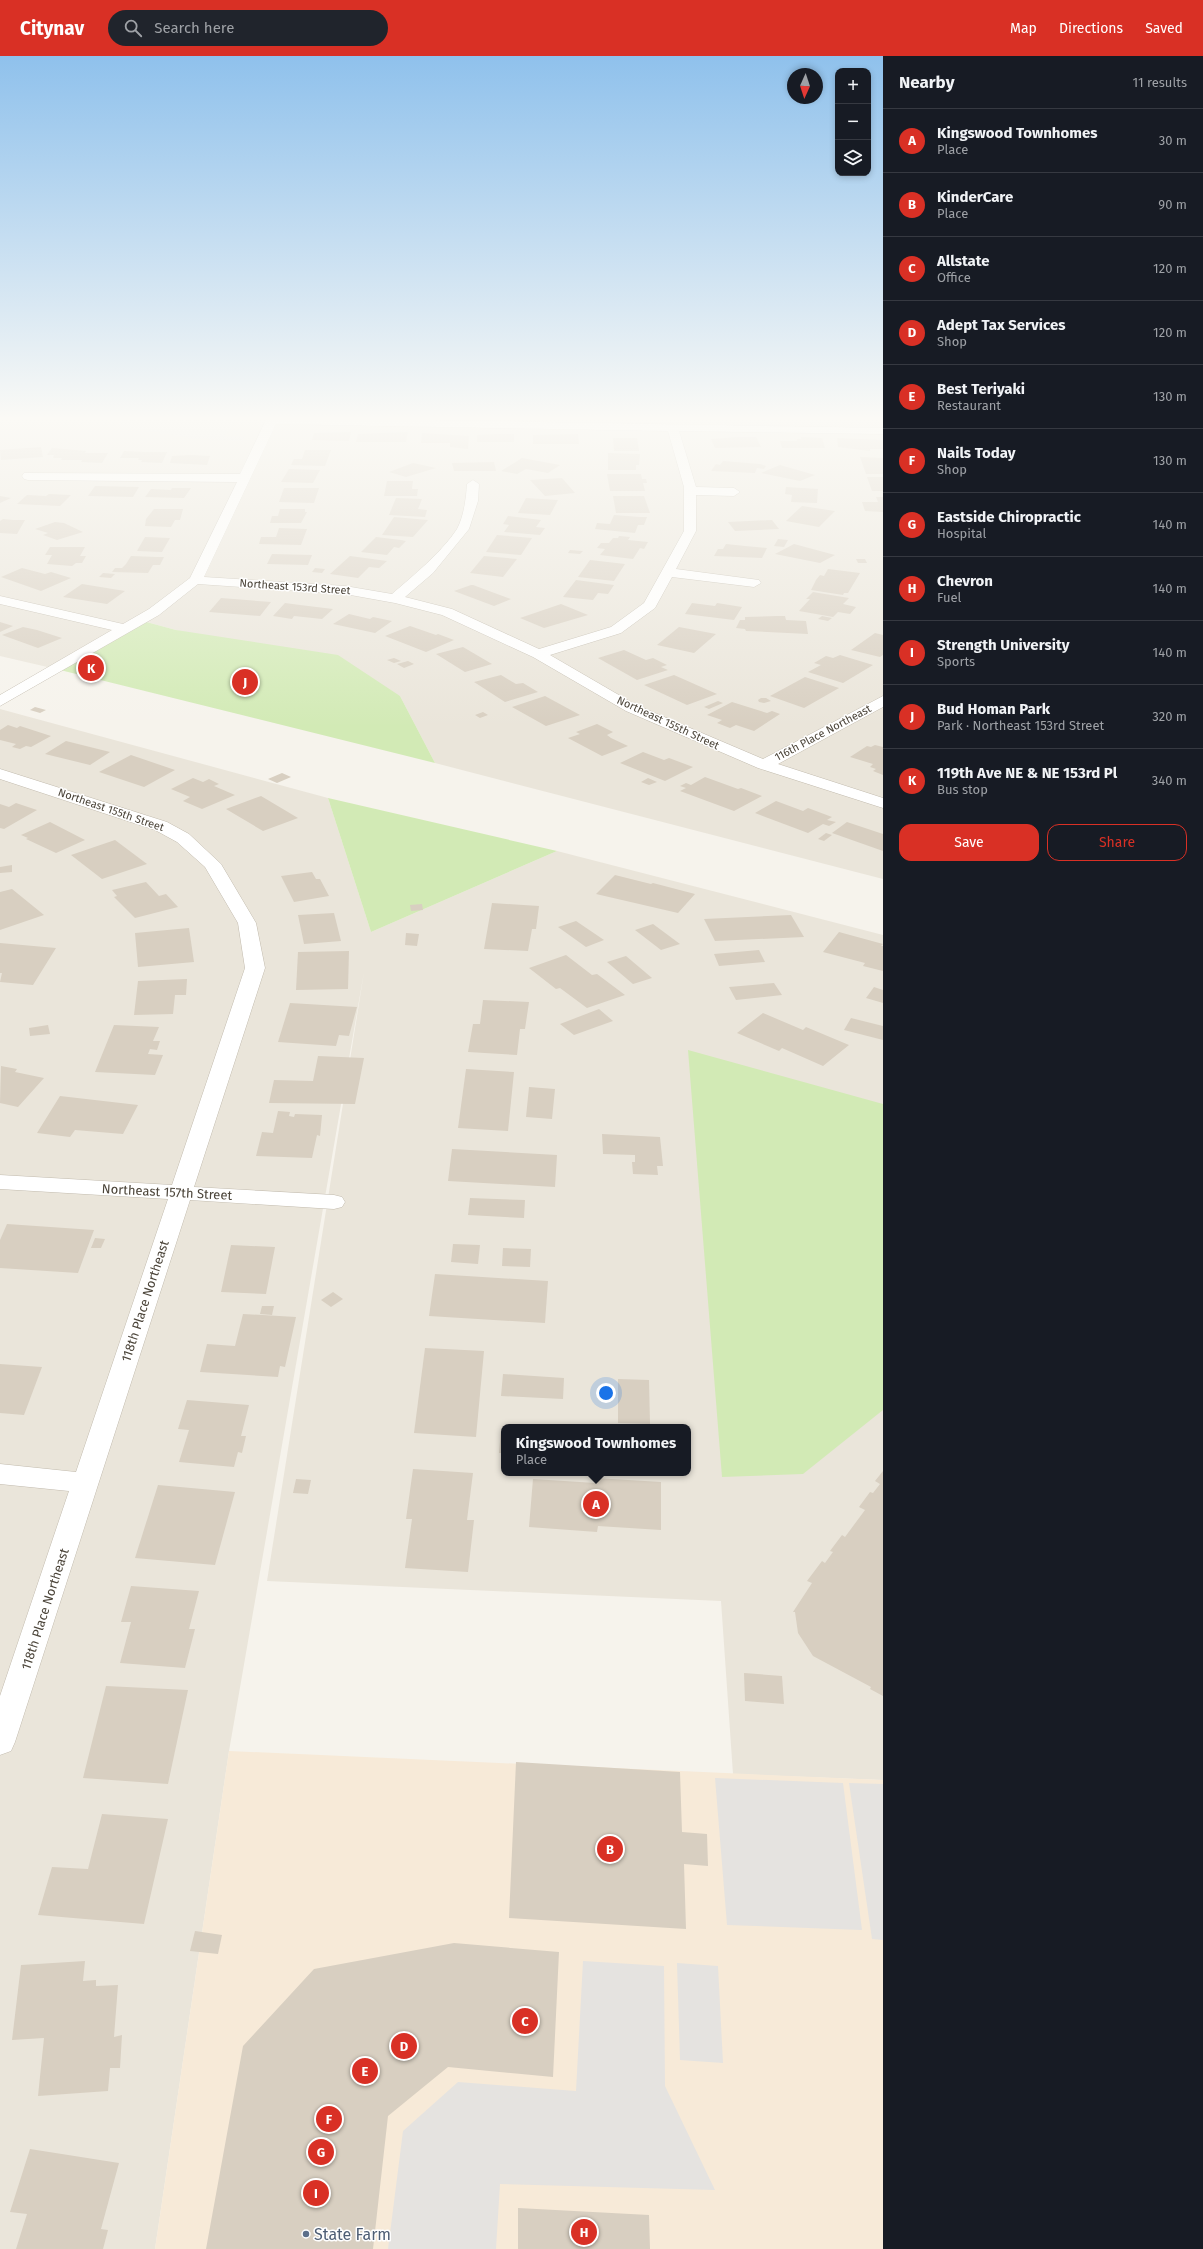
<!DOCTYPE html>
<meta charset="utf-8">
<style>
body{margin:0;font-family:"Fira Sans",sans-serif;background:#20242c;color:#f1f3f6}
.controls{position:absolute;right:12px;top:12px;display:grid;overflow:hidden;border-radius:8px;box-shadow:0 2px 6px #0003}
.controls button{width:36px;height:36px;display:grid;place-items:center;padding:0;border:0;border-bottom:1px solid #363941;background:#171b24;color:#f1f3f6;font:20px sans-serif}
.compass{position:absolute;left:787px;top:12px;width:36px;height:36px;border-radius:50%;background:#171b24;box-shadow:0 2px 6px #0003;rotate:183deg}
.you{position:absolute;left:606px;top:1337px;width:14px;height:14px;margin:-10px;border:3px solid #fff;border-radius:50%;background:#1a73e8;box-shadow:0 0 0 6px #1a73e833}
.badge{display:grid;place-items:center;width:26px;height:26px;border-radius:50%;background:#d93025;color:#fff;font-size:13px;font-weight:700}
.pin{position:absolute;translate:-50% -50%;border:2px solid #fff;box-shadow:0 1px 4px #0006}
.popup{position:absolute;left:501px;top:1368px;width:190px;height:52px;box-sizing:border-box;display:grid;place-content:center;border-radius:8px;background:#171b24;filter:drop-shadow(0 1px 3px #0005);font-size:13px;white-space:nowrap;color:#9ea1a6}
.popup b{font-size:15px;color:#f1f3f6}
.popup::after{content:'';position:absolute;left:50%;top:100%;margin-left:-8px;border:8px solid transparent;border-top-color:#171b24}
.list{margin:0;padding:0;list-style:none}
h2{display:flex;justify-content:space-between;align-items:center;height:52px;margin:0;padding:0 16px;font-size:17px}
h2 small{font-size:13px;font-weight:400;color:#9ea1a6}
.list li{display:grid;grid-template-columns:26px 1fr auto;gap:12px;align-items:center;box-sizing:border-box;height:64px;padding:0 16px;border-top:1px solid #363941}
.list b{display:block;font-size:15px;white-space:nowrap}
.list p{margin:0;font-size:13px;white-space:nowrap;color:#9ea1a6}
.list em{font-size:13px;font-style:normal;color:#9ea1a6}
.actions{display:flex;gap:8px;padding:12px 16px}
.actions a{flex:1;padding:9px 0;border:1px solid #d93025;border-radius:12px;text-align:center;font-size:14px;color:#d93025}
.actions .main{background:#d93025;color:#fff}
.icon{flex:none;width:22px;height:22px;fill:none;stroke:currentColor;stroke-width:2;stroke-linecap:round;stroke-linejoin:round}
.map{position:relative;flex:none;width:883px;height:2193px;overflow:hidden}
header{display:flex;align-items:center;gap:24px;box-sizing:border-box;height:56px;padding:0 20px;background:#d93025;color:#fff}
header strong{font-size:19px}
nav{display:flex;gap:22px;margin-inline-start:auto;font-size:14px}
.search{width:280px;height:36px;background:#20242c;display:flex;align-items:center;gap:10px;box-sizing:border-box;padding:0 14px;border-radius:22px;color:#9ea1a6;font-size:15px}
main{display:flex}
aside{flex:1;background:#171b24}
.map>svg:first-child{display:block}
</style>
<header>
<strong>Citynav</strong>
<div class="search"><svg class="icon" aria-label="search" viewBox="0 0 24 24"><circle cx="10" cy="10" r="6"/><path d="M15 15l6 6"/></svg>Search here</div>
<nav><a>Map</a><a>Directions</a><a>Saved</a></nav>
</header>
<main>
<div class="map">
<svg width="883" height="2193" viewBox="0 0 883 2193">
<rect width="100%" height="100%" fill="#f6f3ec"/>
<g fill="#eae5da" fill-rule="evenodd">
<path d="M0,364H883V823L435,707L400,640L176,574L139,564L56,613L0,600Z"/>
<path d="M0,653L328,742L371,876L557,795L883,879V1724L733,1718L721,1545L267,1525L364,916L229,1695L155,2193H0ZM504,1371H688V1417H504Z"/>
</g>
<path fill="#f7ead8" d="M229,1695L883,1724V2193H155Z"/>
<g fill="#d2eab5">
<path d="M139,564L176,574L338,599L400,640L435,707L56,613Z"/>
<path d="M328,742L557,795L371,876Z"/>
<path d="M688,994L883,1048V1354L803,1418L722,1421Z"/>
</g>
<g fill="#e5e3e0">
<path d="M123,364H234L225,381H245L243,385L196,383L121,370Z"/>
<path d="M715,1722L843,1727L862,1874L727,1869Z"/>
<path d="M849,1727L883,1728V1884L872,1883Z"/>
<path d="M583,1905L664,1910L665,2030L715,2134L500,2128L496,2193H388L403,2075L458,2026L576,2035Z"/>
<path d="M677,1907L718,1910L723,2007L680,2004Z"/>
</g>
<g fill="#d8cfc1">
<path d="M351,376L349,385L312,384L314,377Z"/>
<path d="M408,376L406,386H356L358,378Z"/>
<path d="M422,377L469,380L468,393L450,391V387H421Z"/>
<path d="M496,378H514V386H477V379Z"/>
<path d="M578,378L579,388H533V379Z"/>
<path d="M738,381H756L761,391L715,392L711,383Z"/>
<path d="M801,381L822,382L825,392H782L780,385H797V383H801Z"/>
<path d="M613,382H637L639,395H614Z"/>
<path d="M837,382L883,384V393H870V395L838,391Z"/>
<path d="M41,391L43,401L1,404L0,394Z"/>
<path d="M52,392L86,395L85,397H108L102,407L81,406L82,404H61L62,402H53L54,399H47Z"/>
<path d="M305,394H331L325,410L291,409L294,403H302Z"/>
<path d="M124,395L143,396H167L162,407L141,406L142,404H138L139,402H120Z"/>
<path d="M608,397L640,398L639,409H636V414H608Z"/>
<path d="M191,399L210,400L207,409L170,407L172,400Z"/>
<path d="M860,401L883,402V418H866Z"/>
<path d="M522,402L560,409L548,417L526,413L517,418L501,415Z"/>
<path d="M723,405L760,408L766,410L764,413L757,412L755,417L711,415L716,408L720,409Z"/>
<path d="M494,406L496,415H454L452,407Z"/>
<path d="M413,407L436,412L406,421L389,416Z"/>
<path d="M780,409L815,419L800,425L761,417Z"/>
<path d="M289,413L320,414L313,427L281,426Z"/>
<path d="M607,418H641L642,423H646L647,427H643L645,435H610Z"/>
<path d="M867,421H883V435H872Z"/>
<path d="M562,422L575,437L545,440L530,424Z"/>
<path d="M387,425H413L412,433H418L417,440H384Z"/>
<path d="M95,430L139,431L133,441L88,440Z"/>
<path d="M786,431L818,433L817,447L791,446L792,439L785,438Z"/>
<path d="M172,432H191L184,442L145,441L151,433L171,434Z"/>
<path d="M284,432H319L314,447L279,446Z"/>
<path d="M49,438L71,439L60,450L17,448L27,439L46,440Z"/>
<path d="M0,440L11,442L0,447Z"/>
<path d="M613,440H644L650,457H616Z"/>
<path d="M876,441H883V456L865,455L862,446H878Z"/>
<path d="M396,442L422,443L418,453L427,454L425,461L389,459Z"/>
<path d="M526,442L558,444L550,459L518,457Z"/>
<path d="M802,450L835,455L819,471L786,465Z"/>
<path d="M154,453H183L180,464H175L171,471L145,470L146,463Z"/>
<path d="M280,453H305V456H307L301,467H270L272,460H278Z"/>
<path d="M614,459L640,461H647L644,469H638L635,477L595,473L597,467L610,468Z"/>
<path d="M508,460L541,464L536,471L545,472L540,479L504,476L509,469L503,468Z"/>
<path d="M394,461L428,464L413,481L382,479Z"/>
<path d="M3,463L13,464H25L17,478L0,477V465Z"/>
<path d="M772,464L779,473L735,475L728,466Z"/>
<path d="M55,466L64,467L83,476L57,484L43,479L48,477L35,473Z"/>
<path d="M279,472L307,473L301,489L259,488L261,481H276Z"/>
<path d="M497,479L532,482L521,499L486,496Z"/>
<path d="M619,480L630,481L628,484L648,486L644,493L640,492L633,503L600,499L605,493L597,492L601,487H609L613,482H618Z"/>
<path d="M145,481L170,482L162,496L137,495Z"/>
<path d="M376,481L401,484L406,485L399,492L394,491L387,499L361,496Z"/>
<path d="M778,483L788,484L784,491L774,490Z"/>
<path d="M726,488L745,490L767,492L762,502L714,500L718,493H723Z"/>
<path d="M794,488L835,499L820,507L775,498Z"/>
<path d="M50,491H85L80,500H86L82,507H76L72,510L47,508L52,499H45Z"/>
<path d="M570,494L583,495L580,498L568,497Z"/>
<path d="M272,498L312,499L308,509L267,508Z"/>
<path d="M131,500L157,501H164L160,509H153L148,517L112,516L115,512H122L126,508Z"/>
<path d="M350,500L387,505L379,512L369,511L358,522L330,518Z"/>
<path d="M484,500L517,503L503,521L470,517Z"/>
<path d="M856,503H865L867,507H858Z"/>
<path d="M590,504L625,508L614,525L578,521Z"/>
<path d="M22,512L45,518L51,516L71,522L41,535L1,521Z"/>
<path d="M315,512L325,513L322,517L312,516Z"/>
<path d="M828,513L860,517L848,537H844L843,539L811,534L816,524L820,519L824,520Z"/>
<path d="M103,517L115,518L111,522L99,521Z"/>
<path d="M576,524L614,529L608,538L598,537L593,544L563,541Z"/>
<path d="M82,528L125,535L107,548L63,541Z"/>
<path d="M471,529H473L511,543L494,550L454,535Z"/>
<path d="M813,536L849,542L843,548L856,551L850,558L838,556L833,561L799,555L810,543H806Z"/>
<path d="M221,542L271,546L260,560L209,556Z"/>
<path d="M285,547L300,549L333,553L322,563L294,560L292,563L273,560Z"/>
<path d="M692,547L715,550L717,547L742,551L734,564L685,558Z"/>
<path d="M561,548L588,559L544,572L520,562Z"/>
<path d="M349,558L370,563L373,561L392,565L375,577L333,568Z"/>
<path d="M777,560H785L786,564L806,565L808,578L746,575L745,573L736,572L740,564H745V561Z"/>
<path d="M822,560L832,562L828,565L818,563Z"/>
<path d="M0,566L13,570L0,576Z"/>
<path d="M410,570L436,579L438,578L454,584L426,596L385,580Z"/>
<path d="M23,571L37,574L62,582L38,592L2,579Z"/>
<path d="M679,571L716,578L694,597L657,589Z"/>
<path d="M875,577L883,579V599L880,601L851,594Z"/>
<path d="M463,591L492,608L465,616L436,598Z"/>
<path d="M624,594L646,604L653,602L667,609L661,611L668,614L637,624L598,602Z"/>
<path d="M840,599L873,609L843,627L808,616L821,609L814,607L826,600L833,602Z"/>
<path d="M394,602L401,605L394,607L387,604Z"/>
<path d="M408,605L414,608L404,612L397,608Z"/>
<path d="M501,619L516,628L523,627L538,636L505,646L474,626Z"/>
<path d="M674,619L717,638L687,649L644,629Z"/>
<path d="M805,621L839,632L804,652L770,640Z"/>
<path d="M545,640L580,659L546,670L512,651Z"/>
<path d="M761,642H766L771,645L764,647L759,646L758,644Z"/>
<path d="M718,645L723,647L709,653L704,651Z"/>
<path d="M732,646L767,657L772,655L780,658L754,675L736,669L730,672L717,667L722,664L707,659Z"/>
<path d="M35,651L46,654L40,657L30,654Z"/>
<path d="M483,656L488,659L480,662L475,659Z"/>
<path d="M597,668L613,676L607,679L611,682L628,690L602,700L568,682L580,678L576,676Z"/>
<path d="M8,669L17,672L20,670L51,680L31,691L26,690L20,693L12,691L16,688L0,684V674Z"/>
<path d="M66,685L110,696L90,709L45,698Z"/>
<path d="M875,689L883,691V719L873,715L876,713L870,711L873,708L850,701L867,690L871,691Z"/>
<path d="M643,696L664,704L669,702L693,711L665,725L620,707Z"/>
<path d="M131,699L175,714L144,731L99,716Z"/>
<path d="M282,717L291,721L277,727L268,723Z"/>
<path d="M705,721L738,733L741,732L762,740L734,755L680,735L686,732L680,730L686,727L691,729Z"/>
<path d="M193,722L203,726L209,723L219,728L214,730L235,739L202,753L183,745L190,741L171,733Z"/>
<path d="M648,722L657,726L649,729L641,726Z"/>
<path d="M261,740L298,762L263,775L226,753Z"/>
<path d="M776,745L803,755L808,752L832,761L827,764L836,766L829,770L823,768L808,777L755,757Z"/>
<path d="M16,747L37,754L4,773L0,772V748L9,751Z"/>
<path d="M50,766L85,784L56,797L26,783L28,782L21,779Z"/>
<path d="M847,766L883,778V795L832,777Z"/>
<path d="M826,777L832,779L824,785L818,783Z"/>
<path d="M115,784L147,808L102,823L71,799Z"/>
<path d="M12,809V816L0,817V811Z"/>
<path d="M312,816L316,823H320L329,840L294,846L281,820Z"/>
<path d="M615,819L651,828L653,827L695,838L678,857L596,838Z"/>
<path d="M146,826L159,840L166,838L178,851L135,862L114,841L117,840L112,834Z"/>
<path d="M12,833L44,859L0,874V836Z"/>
<path d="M492,847L539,850L536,873H532L528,895L484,893Z"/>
<path d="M422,848L423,854L411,855L410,849Z"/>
<path d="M334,857L341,885L304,888L298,859Z"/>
<path d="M791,859L804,881L715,885L704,863Z"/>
<path d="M576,865L604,884L586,891L558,871Z"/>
<path d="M653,868L680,888L661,894L635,874Z"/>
<path d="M189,872L194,906L138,911L135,877Z"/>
<path d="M839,876L883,888L881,890H883V915L863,910L865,907L823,896Z"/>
<path d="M406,877L419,878L417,890L405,889Z"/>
<path d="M0,887L56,892L33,929L0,926L2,917H0Z"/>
<path d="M759,894L765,906L719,910L714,898Z"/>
<path d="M349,895L348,933L296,934L298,896Z"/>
<path d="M566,899L592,919L597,918L625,939L587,952L560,932L556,933L529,912Z"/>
<path d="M626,900L652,922L633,928L607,906Z"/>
<path d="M187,923L186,939H175L173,958L134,959L138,925Z"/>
<path d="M774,927L782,939L736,944L729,931Z"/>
<path d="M874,931L883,934V947L866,942Z"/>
<path d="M483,944L529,946L525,973H520L517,999L468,996L473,968H480Z"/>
<path d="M290,947L357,951L349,980L339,979L336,990L278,986Z"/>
<path d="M599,953L613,965L574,979L560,968Z"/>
<path d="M763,957L803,974L806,971L849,989L823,1010L782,992L779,995L737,977Z"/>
<path d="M851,962L883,970V984L844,974Z"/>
<path d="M48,969L50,978L30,980L29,972Z"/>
<path d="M114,969L159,971L153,985H160L157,994L150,993L148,998L163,999L155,1019L95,1016Z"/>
<path d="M318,1000L364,1002L355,1048L269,1047L274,1024L313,1025Z"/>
<path d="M1,1010L17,1013L15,1016L44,1022L18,1051L0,1047Z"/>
<path d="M466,1013L514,1016L508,1075L458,1072Z"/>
<path d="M529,1031L555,1033L552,1063L526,1061Z"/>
<path d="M60,1040L138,1049L123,1078L75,1074L70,1081L37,1077Z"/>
<path d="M278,1055L290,1056L289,1060L294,1061L295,1058L322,1059L320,1080L317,1079L312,1102L256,1100L262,1076L273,1077Z"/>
<path d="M602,1078L660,1081L663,1110H657L658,1119L633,1118L632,1106H635V1099L603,1098Z"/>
<path d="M452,1093L557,1099L555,1131L448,1125Z"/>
<path d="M470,1142L525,1144L524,1162L468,1159Z"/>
<path d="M7,1168L94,1174L78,1217L0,1212V1184Z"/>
<path d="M95,1182L105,1183L101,1192H91Z"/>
<path d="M453,1188L480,1189L478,1208L451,1206Z"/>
<path d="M231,1189L275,1191L266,1238L221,1236Z"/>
<path d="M503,1192L531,1193L530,1211L502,1210Z"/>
<path d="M435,1218L548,1225L545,1267L429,1260Z"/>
<path d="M333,1236L343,1243L331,1251L321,1244Z"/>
<path d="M262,1250H274L272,1259L260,1258Z"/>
<path d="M243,1258L296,1261L285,1311L280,1310L278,1321L200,1316L207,1288L235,1290Z"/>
<path d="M425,1292L484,1295L476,1381L414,1377Z"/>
<path d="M0,1308L42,1311L24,1359L0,1357Z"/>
<path d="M503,1318L564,1322L563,1343L501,1340Z"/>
<path d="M618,1323L649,1324L650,1368L618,1367Z"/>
<path d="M187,1344L249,1349L241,1380H246L242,1397L238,1396L234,1411L179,1406L189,1374L178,1373Z"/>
<path d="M501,1375H504V1397H499Z"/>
<path d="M413,1413L473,1417L467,1464H474L468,1516L405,1512L412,1463H406Z"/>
<path d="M883,1415V1640L870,1633L871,1631L813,1600L798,1577L795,1556H793L812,1527L807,1525L822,1505L825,1507L833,1496L830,1495L842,1479L845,1481L865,1454L859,1451L870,1436L873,1437L880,1428L875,1425Z"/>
<path d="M595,1422L661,1426V1474L598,1470L597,1476L529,1471L533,1423L595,1427Z"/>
<path d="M296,1423L311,1424L308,1438L293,1437Z"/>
<path d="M158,1429L235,1436L215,1509L135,1502Z"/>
<path d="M131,1530L199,1535L189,1573H195L185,1612L120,1607L131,1566H121Z"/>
<path d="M744,1617L782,1620L784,1648L745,1645Z"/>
<path d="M106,1630L188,1634L168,1728L83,1722Z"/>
<path d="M516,1706L680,1716L682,1776L707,1778L708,1810L684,1808L686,1873L509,1862Z"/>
<path d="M102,1758L168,1763L144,1868L38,1859L52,1811L88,1813Z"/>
<path d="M195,1875L222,1879L218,1898L190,1895Z"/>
<path d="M454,1887L559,1896L553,2021L448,2011L388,2060L373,2193H206L243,1990L314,1913Z"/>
<path d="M85,1905L83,1925L96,1924V1930L118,1929L114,1981L122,1979L120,2012H110L108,2035L38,2040L44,1982L12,1984L21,1909Z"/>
<path d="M30,2093L119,2107L101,2173L108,2174L103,2193H16L27,2158L10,2156Z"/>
<path d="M518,2152L649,2159L650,2193H518Z"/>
</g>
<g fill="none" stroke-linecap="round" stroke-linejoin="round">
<g stroke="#c2bbae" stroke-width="1">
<g id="street">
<path d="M266,364H417L883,372V378L679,375L696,431L734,432L740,436L734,440L696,439V475L676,513L759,524L761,527L754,531L672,521L655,552L621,577L550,599L636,649L763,703L883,640V651L778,708L883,742V752L758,712L626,655L533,601L442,559L395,547L345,538L198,528L159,559L0,650V639L112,574L0,548V540L123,568L149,553L190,522L237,426L28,424L24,423L22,420L24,417L240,418ZM276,368L668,375L684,431V475L644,547L611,571L539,593L452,553L405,541L433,517L469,473L478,445L479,428L473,424L467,428C466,442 464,460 457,473C442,496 413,520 392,538L345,530L204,521Z"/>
<path d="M0,713L167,766L189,778L221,808L256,867L265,912L194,1131L334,1139L342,1141L345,1146L342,1151L334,1153L190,1144L15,1686L11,1695L0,1699V1640L69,1435L0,1428V1408L76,1416L168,1143L0,1133V1119L172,1129L245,912L238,867L205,811L177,786L155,774L0,723Z"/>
</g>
</g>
<use href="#street" fill="#fff" fill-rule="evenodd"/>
</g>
<linearGradient id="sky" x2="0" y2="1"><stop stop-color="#8fc1ec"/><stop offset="0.54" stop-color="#fbfaf6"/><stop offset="1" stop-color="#fbfaf6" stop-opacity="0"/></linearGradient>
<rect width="883" height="671" fill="url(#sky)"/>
<circle fill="#5c6f8a" stroke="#fff" stroke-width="1.5" cx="306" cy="2178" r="4"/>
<g text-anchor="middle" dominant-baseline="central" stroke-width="3" stroke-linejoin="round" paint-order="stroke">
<g font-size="11" fill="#4b4439" stroke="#fff">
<text transform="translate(295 531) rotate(4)">Northeast 153rd Street</text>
<text transform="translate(668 667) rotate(25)">Northeast 155th Street</text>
<text transform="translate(823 677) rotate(-28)">116th Place Northeast</text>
<text transform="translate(111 754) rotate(19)">Northeast 155th Street</text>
</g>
<g font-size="13" fill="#4b4439" stroke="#fff">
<text transform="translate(167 1136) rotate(3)">Northeast 157th Street</text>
<text transform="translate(145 1245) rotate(-72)">118th Place Northeast</text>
<text transform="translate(45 1553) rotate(-72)">118th Place Northeast</text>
</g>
<g font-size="16" fill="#4e5e75" stroke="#fff" text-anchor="start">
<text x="314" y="2178">State Farm</text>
</g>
</g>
</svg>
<div class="controls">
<button>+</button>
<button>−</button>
<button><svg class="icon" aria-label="layers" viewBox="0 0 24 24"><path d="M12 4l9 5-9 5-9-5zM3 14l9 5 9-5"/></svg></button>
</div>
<svg class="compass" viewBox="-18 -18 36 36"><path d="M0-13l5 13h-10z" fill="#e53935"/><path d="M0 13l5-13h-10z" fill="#9ea1a6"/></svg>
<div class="you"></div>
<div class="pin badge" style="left:596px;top:1448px">A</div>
<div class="popup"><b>Kingswood Townhomes</b>Place</div>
<div class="pin badge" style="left:610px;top:1793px">B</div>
<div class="pin badge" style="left:525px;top:1965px">C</div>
<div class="pin badge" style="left:404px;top:1990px">D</div>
<div class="pin badge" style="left:365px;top:2015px">E</div>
<div class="pin badge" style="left:329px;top:2063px">F</div>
<div class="pin badge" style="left:321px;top:2096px">G</div>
<div class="pin badge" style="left:584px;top:2176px">H</div>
<div class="pin badge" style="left:316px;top:2137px">I</div>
<div class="pin badge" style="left:245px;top:626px">J</div>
<div class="pin badge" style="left:91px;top:612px">K</div>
</div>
<aside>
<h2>Nearby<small>11 results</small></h2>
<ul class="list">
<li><span class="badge">A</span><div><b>Kingswood Townhomes</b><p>Place</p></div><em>30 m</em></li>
<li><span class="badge">B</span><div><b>KinderCare</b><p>Place</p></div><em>90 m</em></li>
<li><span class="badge">C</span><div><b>Allstate</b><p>Office</p></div><em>120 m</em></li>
<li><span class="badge">D</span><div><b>Adept Tax Services</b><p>Shop</p></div><em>120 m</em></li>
<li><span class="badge">E</span><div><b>Best Teriyaki</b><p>Restaurant</p></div><em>130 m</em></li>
<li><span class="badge">F</span><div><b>Nails Today</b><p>Shop</p></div><em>130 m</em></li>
<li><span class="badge">G</span><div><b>Eastside Chiropractic</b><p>Hospital</p></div><em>140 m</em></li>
<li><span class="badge">H</span><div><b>Chevron</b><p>Fuel</p></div><em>140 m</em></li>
<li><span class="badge">I</span><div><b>Strength University</b><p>Sports</p></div><em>140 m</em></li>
<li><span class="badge">J</span><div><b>Bud Homan Park</b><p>Park · Northeast 153rd Street</p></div><em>320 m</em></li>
<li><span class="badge">K</span><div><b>119th Ave NE &amp; NE 153rd Pl</b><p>Bus stop</p></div><em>340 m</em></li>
</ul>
<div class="actions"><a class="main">Save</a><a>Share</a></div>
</aside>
</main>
